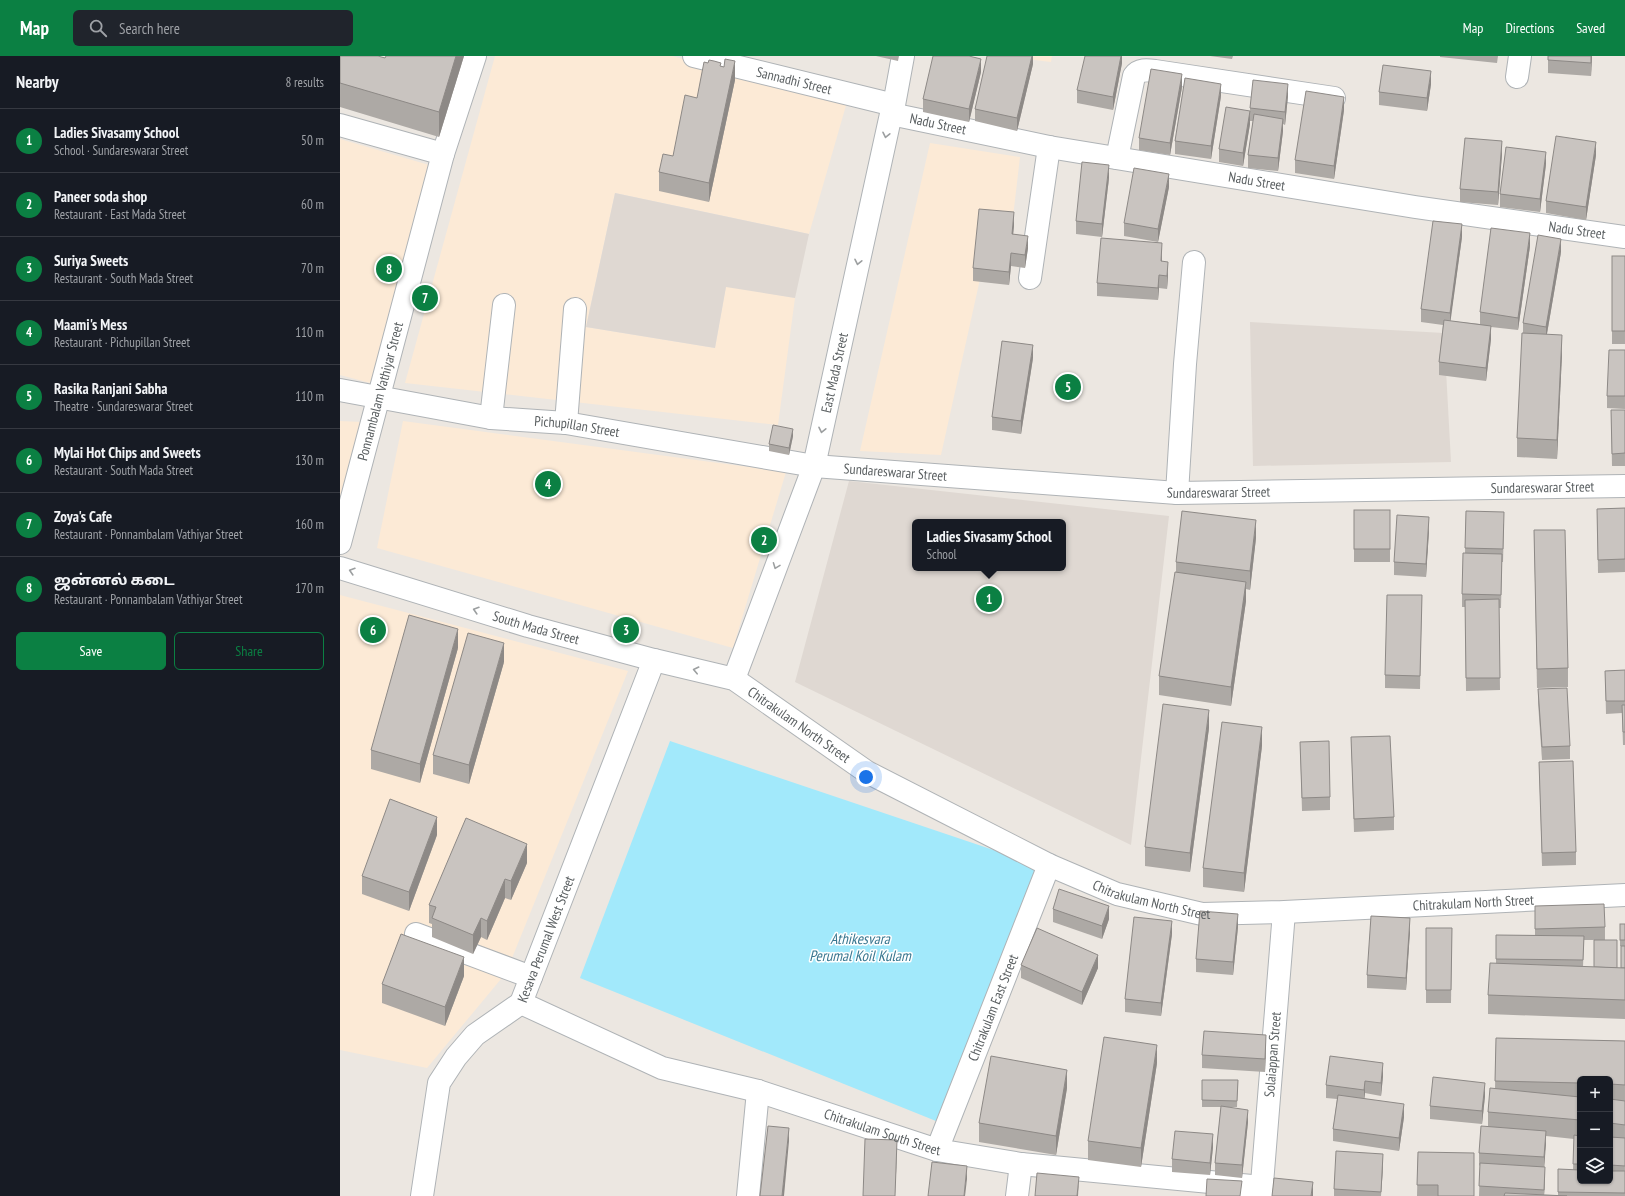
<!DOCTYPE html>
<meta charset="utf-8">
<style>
body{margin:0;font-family:"PT Sans Narrow","Noto Sans Tamil",sans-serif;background:#20242c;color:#f1f3f6}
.controls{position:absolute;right:12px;bottom:12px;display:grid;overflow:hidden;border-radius:6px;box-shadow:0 1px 3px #0004}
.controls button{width:36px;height:36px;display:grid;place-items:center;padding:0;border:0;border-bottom:1px solid #363941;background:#171b24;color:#f1f3f6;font:20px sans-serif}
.you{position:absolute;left:526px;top:721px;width:14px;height:14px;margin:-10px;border:3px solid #fff;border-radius:50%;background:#1a73e8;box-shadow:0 0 0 6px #1a73e833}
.badge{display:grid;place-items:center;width:26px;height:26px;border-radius:50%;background:#0b8043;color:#fff;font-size:13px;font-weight:700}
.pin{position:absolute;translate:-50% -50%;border:2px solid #fff;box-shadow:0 1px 4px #0006}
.popup{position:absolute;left:572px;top:463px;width:154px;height:52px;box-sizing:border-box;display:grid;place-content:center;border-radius:6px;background:#171b24;filter:drop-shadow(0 1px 3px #0005);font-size:13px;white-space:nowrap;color:#9ea1a6}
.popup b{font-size:15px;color:#f1f3f6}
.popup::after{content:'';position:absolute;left:50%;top:100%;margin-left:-8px;border:8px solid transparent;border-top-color:#171b24}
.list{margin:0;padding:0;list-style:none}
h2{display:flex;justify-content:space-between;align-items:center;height:52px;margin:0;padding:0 16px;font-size:17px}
h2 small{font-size:13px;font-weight:400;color:#9ea1a6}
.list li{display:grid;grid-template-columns:26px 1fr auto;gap:12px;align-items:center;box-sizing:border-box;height:64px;padding:0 16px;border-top:1px solid #363941}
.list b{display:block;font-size:15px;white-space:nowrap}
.list p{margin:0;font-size:13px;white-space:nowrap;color:#9ea1a6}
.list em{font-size:13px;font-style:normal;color:#9ea1a6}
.actions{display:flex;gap:8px;padding:12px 16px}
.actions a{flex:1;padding:9px 0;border:1px solid #0b8043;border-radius:6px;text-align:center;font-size:14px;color:#0b8043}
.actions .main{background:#0b8043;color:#fff}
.icon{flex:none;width:22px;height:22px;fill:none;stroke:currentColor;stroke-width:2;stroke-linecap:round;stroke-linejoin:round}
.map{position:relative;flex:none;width:1285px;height:1140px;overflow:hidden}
header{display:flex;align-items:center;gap:24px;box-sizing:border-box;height:56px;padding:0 20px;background:#0b8043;color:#fff}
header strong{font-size:19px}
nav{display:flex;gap:22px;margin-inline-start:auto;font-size:14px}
.search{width:280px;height:36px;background:#20242c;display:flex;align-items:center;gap:10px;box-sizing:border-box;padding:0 14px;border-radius:6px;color:#9ea1a6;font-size:15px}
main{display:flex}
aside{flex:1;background:#171b24}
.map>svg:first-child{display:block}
</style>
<header>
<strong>Map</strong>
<div class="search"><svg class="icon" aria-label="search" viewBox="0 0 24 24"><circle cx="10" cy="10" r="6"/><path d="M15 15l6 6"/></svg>Search here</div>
<nav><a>Map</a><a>Directions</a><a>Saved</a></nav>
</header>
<main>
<aside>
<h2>Nearby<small>8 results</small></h2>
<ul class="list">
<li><span class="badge">1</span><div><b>Ladies Sivasamy School</b><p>School · Sundareswarar Street</p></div><em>50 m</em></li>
<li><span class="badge">2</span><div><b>Paneer soda shop</b><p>Restaurant · East Mada Street</p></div><em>60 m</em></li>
<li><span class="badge">3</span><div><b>Suriya Sweets</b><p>Restaurant · South Mada Street</p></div><em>70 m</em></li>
<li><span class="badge">4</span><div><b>Maami's Mess</b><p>Restaurant · Pichupillan Street</p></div><em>110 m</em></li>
<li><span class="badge">5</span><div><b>Rasika Ranjani Sabha</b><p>Theatre · Sundareswarar Street</p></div><em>110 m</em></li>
<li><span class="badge">6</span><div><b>Mylai Hot Chips and Sweets</b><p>Restaurant · South Mada Street</p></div><em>130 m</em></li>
<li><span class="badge">7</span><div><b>Zoya's Cafe</b><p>Restaurant · Ponnambalam Vathiyar Street</p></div><em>160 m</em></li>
<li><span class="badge">8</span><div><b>ஜன்னல் கடை</b><p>Restaurant · Ponnambalam Vathiyar Street</p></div><em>170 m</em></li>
</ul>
<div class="actions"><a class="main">Save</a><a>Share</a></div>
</aside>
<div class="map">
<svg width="1285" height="1140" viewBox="0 0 1285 1140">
<rect width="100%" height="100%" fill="#ece7e1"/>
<g fill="#fcead6">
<path d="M155,0H332L507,46L469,178L275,137L246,271L375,292L386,230L455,242L438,369L65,327Z"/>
<path d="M661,0H712L711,6Z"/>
<path d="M0,83L96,111L34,328L0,319Z"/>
<path d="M590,87L680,101L673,161L654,160L601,399L520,395Z"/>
<path d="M0,365L22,366L0,463Z"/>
<path d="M63,365L446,416L393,592L37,492Z"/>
<path d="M0,539L288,615L166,917L87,1012L0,994Z"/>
</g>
<g fill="#dfd8d2" fill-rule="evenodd">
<path d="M275,137L469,178L455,242L386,231L375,292L246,271Z"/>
<path d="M910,266L1104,277L1111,406L913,410Z"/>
<path d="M509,425L829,460L791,789L455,626ZM575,466H723V512H575Z"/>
</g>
<path fill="#a2e9fb" d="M330,685L701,810L596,1065L240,922Z"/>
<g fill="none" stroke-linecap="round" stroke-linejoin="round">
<g stroke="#afb3b6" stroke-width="24">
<g id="minor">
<path id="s1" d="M354,0L554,49"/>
<path d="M1177,21L1180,0"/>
<path id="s2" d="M551,58L709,91L1075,151L1285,181"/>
<path d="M0,69L103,98"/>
<path d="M777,102L794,20C799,13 807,14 815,15L994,42"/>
<path d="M690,222L709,91"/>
<path id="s3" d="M0,334L151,362L226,367L474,410L837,437L1285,430"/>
<path d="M151,362L164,249"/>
<path d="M226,367L235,253"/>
<path d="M837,437L845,308L854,206"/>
<path id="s4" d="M0,487L103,98L135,0"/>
<path id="s5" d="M0,512L188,570L314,604L394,623L527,716L709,809L777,838L862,858L944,856L1285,839"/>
<path id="s6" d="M394,623L474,410L551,58L554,49L563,0"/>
<path d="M76,878L191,921"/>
<path id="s7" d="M181,947L322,1012L418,1035L597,1094L681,1108L922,1131"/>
<path id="s8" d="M597,1094L709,809"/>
<path id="s9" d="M82,1140L99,1027L116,1001L135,979L181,947L314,604"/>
<path d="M408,1140L418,1035"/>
<path d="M677,1140L681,1108"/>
<path id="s10" d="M921,1140L944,856"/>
</g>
</g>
<use href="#minor" stroke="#fff" stroke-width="22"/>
</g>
<g fill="#ada9a5" fill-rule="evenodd">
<path d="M0,0L45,2L46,0H124L99,81L0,51Z"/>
<path d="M536,0H559L558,5Z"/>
<path d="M693,0V8L677,75L635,65V53Z"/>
<path d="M782,0V7L773,54L737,47V34Z"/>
<path d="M870,0H893L892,3Z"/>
<path d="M1100,0H1158L1157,7L1100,1Z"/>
<path d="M1252,0L1251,20L1208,17V4Z"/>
<path d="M381,10L395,24L369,146L319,135V116L333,100Z"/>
<path d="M641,16L629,66L583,56V43Z"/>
<path d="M1091,28L1087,55L1039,49V36Z"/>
<path d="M842,31L830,99L799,94V82Z"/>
<path d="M881,40L871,103L835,98V85Z"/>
<path d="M948,40L945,69L943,68V75L938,115L908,112V99L913,65H910V68L903,110L879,106V93L910,55V52Z"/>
<path d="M1004,54L994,123L955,117V104Z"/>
<path d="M1162,98L1158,149L1120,146V133Z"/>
<path d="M1256,99L1246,164L1206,157V145Z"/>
<path d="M1206,108L1200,156L1160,151V138Z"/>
<path d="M769,122L762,181L736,178V165Z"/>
<path d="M829,131L818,186L784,180V167Z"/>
<path d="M674,169L673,178L688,192L685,212L671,210L669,229L633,225V212Z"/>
<path d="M1122,181L1110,265L1140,268V256L1190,190L1178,274L1151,271V283L1146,325L1099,319V306L1103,269L1081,266V253Z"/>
<path d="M1221,196L1207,278L1222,298L1217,403L1177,401V382L1183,277V267Z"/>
<path d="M822,200V205L828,219L827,233L819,232L818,244L757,240V227Z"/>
<rect x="1272" y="200" width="13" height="88"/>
<path d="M1285,294V353L1267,352V340Z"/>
<path d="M693,302L681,378L652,374V361Z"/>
<path d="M1271,354H1285V410H1272Z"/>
<path d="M453,380L449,399L429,395V388Z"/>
<path d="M1285,452V516L1258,517L1257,453Z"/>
<rect x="1014" y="454" width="36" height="52"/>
<path d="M1126,455L1164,468L1163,506H1162L1161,552H1159L1160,634L1126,635L1125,551H1122V538L1125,497Z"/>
<path d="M1089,474L1086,521L1054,519V506Z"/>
<path d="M1194,474L1228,612V631L1197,632Z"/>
<path d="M916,482L910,534L906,533V545L891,650L819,639V620L836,516V506Z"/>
<path d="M1082,539L1080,633L1045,632V619Z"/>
<path d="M118,592L80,727L31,713V694Z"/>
<path d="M164,606L129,728L93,718V699Z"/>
<path d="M1285,614V689H1283L1282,657L1266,658L1265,615Z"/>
<path d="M1198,633L1230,690V703L1202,704L1198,646Z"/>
<path d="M869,672L850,816L805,810V791Z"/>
<path d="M1011,681L1054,761V774L1014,776Z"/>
<path d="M960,686L990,741V754L962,755Z"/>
<path d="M922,690L904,836L863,831V812Z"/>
<path d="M1199,706L1236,796V809L1202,810Z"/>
<path d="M97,779L69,855L22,838V820Z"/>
<path d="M187,807L171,844L165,842L147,884L141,881L133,898L92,881V868L89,867V849Z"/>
<path d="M1195,850L1265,871V884L1277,912H1281L1285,890V963L1148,958V939L1156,907V879H1195ZM1244,884H1254V911H1243Z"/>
<path d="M713,853L769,863L762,883L713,866Z"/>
<rect x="1280" y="868" width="5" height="22"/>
<path d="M898,871L893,919L856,916V903Z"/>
<path d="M1086,872H1112L1111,947H1086Z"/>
<path d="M1070,875L1066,934L1027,932V919Z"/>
<path d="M832,878L821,960L785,956V943Z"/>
<path d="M681,909L758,912L742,949L681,922Z"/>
<path d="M124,920L105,970L42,947V928Z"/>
<path d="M1156,982L1285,985V1140H1139L1140,1110L1139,1109V1097L1148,1070V1056L1155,1033ZM1240,1023H1270V1125H1240ZM1206,1080L1234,1083L1233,1114L1218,1113V1140L1204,1139L1205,1124L1204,1111Z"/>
<path d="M926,992L925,1016L862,1012V999Z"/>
<path d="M817,1007L801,1111L748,1104V1085Z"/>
<path d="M1043,1020L1041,1040L1025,1037L1024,1042L1064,1061L1059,1095L993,1085V1073L997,1043L986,1042V1029Z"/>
<path d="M898,1024L897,1051H888L908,1066L902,1122L875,1119V1107L881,1051H862V1044Z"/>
<path d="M727,1032L716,1099L639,1086V1067Z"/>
<path d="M1145,1040L1142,1068L1090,1063V1050Z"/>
<path d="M873,1091L870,1119L832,1116V1103Z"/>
<path d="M1078,1096L1134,1140H1077Z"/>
<path d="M1043,1110L1041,1140H994V1133Z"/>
</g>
<g fill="#8d8986">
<path d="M116,0H124L99,81V56Z"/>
<path d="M692,0H693V8L677,75V62Z"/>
<path d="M781,0H782V7L773,54V41Z"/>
<path d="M1251,0H1252L1251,20Z"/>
<path d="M641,3V16L629,66V53Z"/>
<path d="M395,5V24L369,146V127Z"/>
<path d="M1091,15V28L1087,55V42Z"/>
<path d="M842,18V31L830,99V87Z"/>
<path d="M881,28V40L871,103V90Z"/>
<path d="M948,28V40L945,69V56Z"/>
<path d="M1004,41V54L994,123V110Z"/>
<path d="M910,55V68L903,110V97Z"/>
<path d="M943,63V75L938,115V102Z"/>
<path d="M1162,85V98L1158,149V136Z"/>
<path d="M1256,86V99L1246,164V151Z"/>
<path d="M1206,96V108L1200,156V143Z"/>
<path d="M769,109V122L762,181V168Z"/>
<path d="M829,118V131L818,186V173Z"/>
<path d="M674,156V169L672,191V178Z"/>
<path d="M1122,168V181L1110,269V257Z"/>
<path d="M1190,177V190L1178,274V262Z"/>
<path d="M688,180V192L685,212V199Z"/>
<path d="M1221,183V196L1206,283V271Z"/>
<path d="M822,187V200L821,218V205Z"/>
<path d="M671,197V210L669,229V216Z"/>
<path d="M828,206V219L827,233V220Z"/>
<path d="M819,219V232L818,244V232Z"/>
<path d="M1151,270V283L1146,325V312Z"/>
<path d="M1222,279V298L1217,403V384Z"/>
<path d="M693,289V302L681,378V365Z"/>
<path d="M453,373V380L449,399V392Z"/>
<path d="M1089,461V474L1086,521V508Z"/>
<path d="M916,464V482L910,534V515Z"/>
<path d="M906,526V545L891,650V631Z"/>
<path d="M118,573V592L80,727V708Z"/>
<path d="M164,587V606L129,728V709Z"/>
<path d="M869,654V672L850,816V797Z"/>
<path d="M922,671V690L904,836V817Z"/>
<path d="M97,761V779L69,855V836Z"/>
<path d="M187,788V807L171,844V825Z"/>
<path d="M165,823V842L147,884V865Z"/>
<path d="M769,850V863L762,883V870Z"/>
<path d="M898,858V871L893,919V906Z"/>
<path d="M141,862V881L133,898V879Z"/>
<path d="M1070,862V875L1066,934V922Z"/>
<path d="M832,865V878L821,960V947Z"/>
<path d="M758,899V912L742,949V936Z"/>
<path d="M124,901V920L105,970V951Z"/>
<path d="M926,979V992L925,1016V1003Z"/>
<path d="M817,989V1007L801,1111V1092Z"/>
<path d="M1043,1007V1020L1041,1040V1027Z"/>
<path d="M727,1014V1032L716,1099V1080Z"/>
<path d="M1025,1025V1037L1024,1047V1034Z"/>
<path d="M1145,1027V1040L1142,1068V1055Z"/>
<path d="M1064,1048V1061L1059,1095V1082Z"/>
<path d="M908,1054V1066L902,1122V1109Z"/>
<path d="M449,1072V1085L444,1140H442Z"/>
<path d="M1206,1075V1088L1204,1114V1101Z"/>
<path d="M873,1078V1091L870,1119V1107Z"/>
<path d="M557,1084V1097L555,1140Z"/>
<path d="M1043,1098V1110L1041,1140Z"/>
<path d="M627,1110V1123L625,1140H624Z"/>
<path d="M1205,1111V1124L1204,1140V1134Z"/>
<path d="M739,1121L738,1140H737Z"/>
<path d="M973,1126V1140H971Z"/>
</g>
<g fill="#c9c4c0" stroke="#8d8986">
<path d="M0,0H38L45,2L46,0H116L99,56L0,27Z"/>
<path d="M593,0H629L641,3L629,53L583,43Z"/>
<path d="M647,0H692L677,62L635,53Z"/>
<path d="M745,0H781L773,41L737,34Z"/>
<path d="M1208,0H1251V7L1208,4Z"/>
<path d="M385,3L395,5L369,127L319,116L323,98L333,100L345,39L357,42L364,6L368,7L369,4L374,5L381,7L380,10L384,11Z"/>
<path d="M1043,9L1091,15L1087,42L1039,36Z"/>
<path d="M811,13L842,18L830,87L799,82Z"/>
<path d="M845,22L881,28L871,90L835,85Z"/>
<path d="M913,24L948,28L945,56L910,52Z"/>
<path d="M966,35L1004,41L994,110L955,104Z"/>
<path d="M886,51L910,55L903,97L879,93Z"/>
<path d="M914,58L943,63L938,102L908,99Z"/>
<path d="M1216,80L1256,86L1246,151L1206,145Z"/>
<path d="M1125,82L1162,85L1158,136L1120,133Z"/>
<path d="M1166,91L1206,96L1200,143L1160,138Z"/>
<path d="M742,106L769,109L762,168L736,165Z"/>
<path d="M794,112L829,118L818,173L784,167Z"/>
<path d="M639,153L674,156L672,178L688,180L685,199L671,197L669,216L633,212Z"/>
<path d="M1093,165L1122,168L1110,257L1081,253Z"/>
<path d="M1151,172L1190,177L1178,262L1140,256Z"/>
<path d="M1198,179L1221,183L1206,271L1183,267Z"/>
<path d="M761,182L822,187L821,205L828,206L827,220L819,219L818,232L757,227Z"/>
<rect x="1272" y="200" width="13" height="75"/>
<path d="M1104,264L1151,270L1146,312L1099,306Z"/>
<path d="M1182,277L1222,279L1217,384L1177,382Z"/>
<path d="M662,285L693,289L681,365L652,361Z"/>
<path d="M1269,294H1285V340H1267Z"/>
<path d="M1271,354H1285V397L1272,398Z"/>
<path d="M433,369L453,373L449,392L429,388Z"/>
<path d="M1285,452V503L1258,504L1257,453Z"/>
<rect x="1014" y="454" width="36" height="39"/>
<path d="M842,455L916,464L910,515L836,506Z"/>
<path d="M1126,455L1164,456L1163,493L1125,492Z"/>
<path d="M1057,459L1089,461L1086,508L1054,506Z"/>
<path d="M1194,474H1225L1228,612L1197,613Z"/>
<path d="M1123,497L1162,498L1161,539L1122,538Z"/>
<path d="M835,516L906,526L891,631L819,620Z"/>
<path d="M1047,539H1082L1080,620L1045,619Z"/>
<path d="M1159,543L1160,622H1126L1125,544Z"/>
<path d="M69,559L118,573L80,708L31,694Z"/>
<path d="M128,577L164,587L129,709L93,699Z"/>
<path d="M1285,614V645H1266L1265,615Z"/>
<path d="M1227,632L1230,690L1202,691L1198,633Z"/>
<path d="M823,648L869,654L850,797L805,791Z"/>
<path d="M1282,649H1285V676H1283Z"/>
<path d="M882,666L922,671L904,817L863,812Z"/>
<path d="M1050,680L1054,761L1014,763L1011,681Z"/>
<path d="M989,685L990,741L962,742L960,686Z"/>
<path d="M1233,705L1236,796L1202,797L1199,706Z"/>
<path d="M50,743L97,761L69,836L22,820Z"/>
<path d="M126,762L187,788L171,825L165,823L147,865L141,862L133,879L92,862L96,851L89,849Z"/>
<path d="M719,833L769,850L762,870L713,853Z"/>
<path d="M1264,848L1265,871L1195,873V850Z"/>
<path d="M860,855L898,858L893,906L856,903Z"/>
<path d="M1031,860L1070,862L1066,922L1027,919Z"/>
<path d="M794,861L832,865L821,947L785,943Z"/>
<rect x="1280" y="868" width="5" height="16"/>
<path d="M697,872L758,899L742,936L681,909Z"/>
<path d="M1086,872H1112L1111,934H1086Z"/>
<path d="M61,878L124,901L105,951L42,928Z"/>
<path d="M1156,879L1244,880L1243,904L1156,903Z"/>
<path d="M1254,884H1277V912L1254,911Z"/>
<rect x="1281" y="890" width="4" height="22"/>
<path d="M1150,907L1285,912V944L1148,939Z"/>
<path d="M864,975L926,979L925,1003L862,999Z"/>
<path d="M764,981L817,989L801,1092L748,1085Z"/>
<path d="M1156,982L1285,985V1029L1270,1028V1023H1240V1027L1155,1025Z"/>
<path d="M651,1000L727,1014L716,1080L639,1067Z"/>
<path d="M990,1000L1043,1007L1041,1027L1025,1025L1024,1034L986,1029Z"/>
<path d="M1093,1021L1145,1027L1142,1055L1090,1050Z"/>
<path d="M862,1024H898L897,1045L862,1044Z"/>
<path d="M1150,1032L1240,1041V1064L1148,1056Z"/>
<path d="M998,1039L1064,1048L1059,1082L993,1073Z"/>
<path d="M1270,1043L1285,1045V1069L1270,1067Z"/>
<path d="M881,1050L908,1054L902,1109L875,1107Z"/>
<path d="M428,1070L449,1072L442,1140H420Z"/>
<path d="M1141,1070L1206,1075L1204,1101L1139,1097Z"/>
<path d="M835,1075L873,1078L870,1107L832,1103Z"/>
<path d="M1234,1079L1240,1080V1108H1233Z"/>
<path d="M1270,1081L1285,1082V1110L1270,1109Z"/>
<path d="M525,1083L557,1084L555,1140H523Z"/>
<path d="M996,1095L1043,1098L1041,1136L994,1133Z"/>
<path d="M1078,1096L1134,1097V1140H1098V1129H1077Z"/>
<path d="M592,1106L627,1110L624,1140H588Z"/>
<path d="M1140,1107L1205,1111L1204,1134L1139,1130Z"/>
<path d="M1218,1113L1240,1114V1125H1270V1115H1285V1137L1218,1136Z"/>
<path d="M697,1117L739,1121L737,1140H695Z"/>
<path d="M934,1122L973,1126L971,1140H932Z"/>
<path d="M867,1123L902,1125L900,1140H866Z"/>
<path d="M1165,1137L1227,1140H1164Z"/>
</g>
<defs><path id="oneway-chevron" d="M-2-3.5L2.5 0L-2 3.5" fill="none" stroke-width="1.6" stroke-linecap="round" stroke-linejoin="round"/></defs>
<g stroke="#9c9fa0">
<use href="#oneway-chevron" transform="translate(546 79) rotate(102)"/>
<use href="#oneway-chevron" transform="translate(518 206) rotate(102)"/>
<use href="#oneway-chevron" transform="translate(482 374) rotate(102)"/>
<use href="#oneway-chevron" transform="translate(436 510) rotate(111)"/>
<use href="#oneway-chevron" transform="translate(12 515) rotate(-163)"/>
<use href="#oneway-chevron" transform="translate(136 554) rotate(-163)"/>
<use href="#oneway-chevron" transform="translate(356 614) rotate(-167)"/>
</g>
<g text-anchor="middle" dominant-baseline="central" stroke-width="3" stroke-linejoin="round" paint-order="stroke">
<g font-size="14" fill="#5a5f61" stroke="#fff">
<text stroke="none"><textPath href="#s1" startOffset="103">Sannadhi Street</textPath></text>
<text stroke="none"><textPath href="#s2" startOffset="48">Nadu Street</textPath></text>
<text stroke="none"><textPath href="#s2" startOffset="372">Nadu Street</textPath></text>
<text stroke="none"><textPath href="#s2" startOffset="696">Nadu Street</textPath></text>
<text stroke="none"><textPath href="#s6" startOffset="323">East Mada Street</textPath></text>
<text stroke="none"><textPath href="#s4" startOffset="157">Ponnambalam Vathiyar Street</textPath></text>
<text stroke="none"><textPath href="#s3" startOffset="240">Pichupillan Street</textPath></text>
<text stroke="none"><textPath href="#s3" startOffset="562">Sundareswarar Street</textPath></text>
<text stroke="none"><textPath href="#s3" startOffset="1210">Sundareswarar Street</textPath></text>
<text stroke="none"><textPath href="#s3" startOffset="886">Sundareswarar Street</textPath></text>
<text stroke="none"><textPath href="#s5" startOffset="205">South Mada Street</textPath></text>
<text stroke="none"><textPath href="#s5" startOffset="489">Chitrakulam North Street</textPath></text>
<text stroke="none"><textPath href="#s5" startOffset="885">Chitrakulam North Street</textPath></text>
<text stroke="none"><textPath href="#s5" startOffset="1209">Chitrakulam North Street</textPath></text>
<text stroke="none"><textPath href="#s9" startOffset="299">Kesava Perumal West Street</textPath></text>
<text stroke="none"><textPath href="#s8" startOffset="153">Chitrakulam East Street</textPath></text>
<text stroke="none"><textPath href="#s10" startOffset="142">Solaiappan Street</textPath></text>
<text stroke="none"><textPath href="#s7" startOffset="385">Chitrakulam South Street</textPath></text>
</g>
<g font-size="15" font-style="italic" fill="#3a7891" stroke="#fff">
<text x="520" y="882">Athikesvara<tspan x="520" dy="17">Perumal Koil Kulam</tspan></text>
</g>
</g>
</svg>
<div class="controls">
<button>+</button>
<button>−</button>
<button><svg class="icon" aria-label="layers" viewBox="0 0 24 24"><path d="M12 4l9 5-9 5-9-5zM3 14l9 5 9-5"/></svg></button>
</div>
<div class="you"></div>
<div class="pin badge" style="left:649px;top:543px">1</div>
<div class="popup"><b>Ladies Sivasamy School</b>School</div>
<div class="pin badge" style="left:424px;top:484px">2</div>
<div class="pin badge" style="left:286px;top:574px">3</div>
<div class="pin badge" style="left:208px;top:428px">4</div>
<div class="pin badge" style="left:728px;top:331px">5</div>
<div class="pin badge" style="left:33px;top:574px">6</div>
<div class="pin badge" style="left:85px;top:242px">7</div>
<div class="pin badge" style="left:49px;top:213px">8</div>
</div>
</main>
